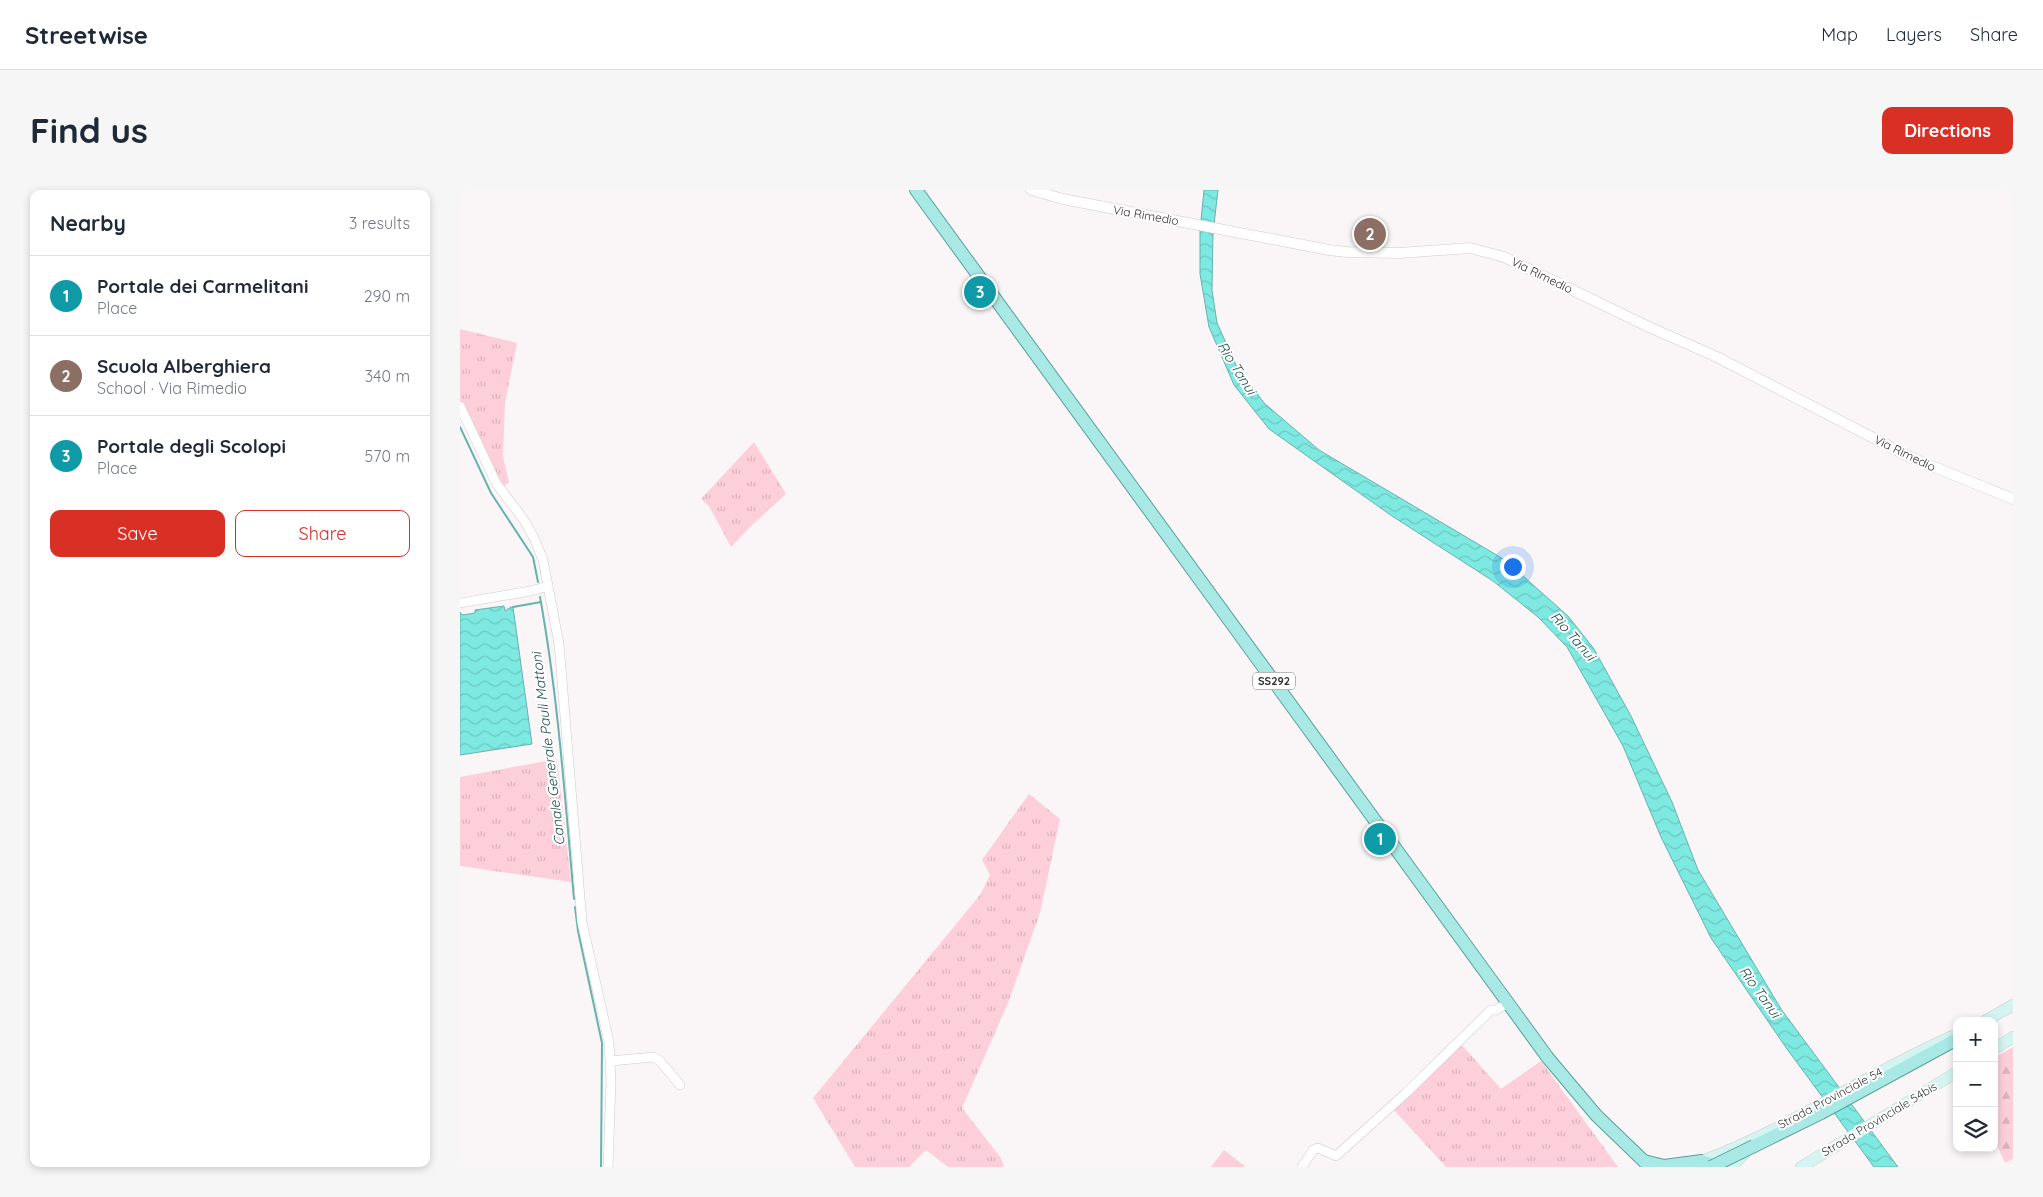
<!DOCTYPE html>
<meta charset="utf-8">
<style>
body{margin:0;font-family:Quicksand,sans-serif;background:#f6f6f7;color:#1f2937}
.controls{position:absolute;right:15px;bottom:15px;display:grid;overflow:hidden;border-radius:10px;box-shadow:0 2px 8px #0003}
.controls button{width:45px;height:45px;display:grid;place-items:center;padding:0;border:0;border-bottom:1px solid #e0e1e3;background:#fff;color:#1f2937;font:25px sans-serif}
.you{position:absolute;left:1052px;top:376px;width:18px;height:18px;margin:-12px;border:4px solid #fff;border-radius:50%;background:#1a73e8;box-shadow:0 0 0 8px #1a73e833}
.badge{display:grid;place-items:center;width:32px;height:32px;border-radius:50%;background:#d93025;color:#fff;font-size:16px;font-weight:700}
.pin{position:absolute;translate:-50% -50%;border:2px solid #fff;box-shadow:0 1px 5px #0006}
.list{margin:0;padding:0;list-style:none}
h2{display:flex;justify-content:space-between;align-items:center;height:65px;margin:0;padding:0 20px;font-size:21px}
h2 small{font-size:16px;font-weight:400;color:#747a83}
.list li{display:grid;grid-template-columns:32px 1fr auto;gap:15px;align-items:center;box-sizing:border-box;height:80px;padding:0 20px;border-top:1px solid #e0e1e3}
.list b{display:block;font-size:19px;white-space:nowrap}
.list p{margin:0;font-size:16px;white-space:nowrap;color:#747a83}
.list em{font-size:16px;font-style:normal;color:#747a83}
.actions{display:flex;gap:10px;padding:15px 20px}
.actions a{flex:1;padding:11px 0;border:1px solid #d93025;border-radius:10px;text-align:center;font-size:18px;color:#d93025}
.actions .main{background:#d93025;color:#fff}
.icon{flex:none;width:28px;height:28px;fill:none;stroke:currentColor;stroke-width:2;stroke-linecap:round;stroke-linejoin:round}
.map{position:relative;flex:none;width:1553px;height:977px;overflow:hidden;border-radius:10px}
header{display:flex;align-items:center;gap:30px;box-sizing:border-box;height:70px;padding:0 25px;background:#fff;border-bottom:1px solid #e0e1e3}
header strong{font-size:24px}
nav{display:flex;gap:28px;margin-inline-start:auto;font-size:18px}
.intro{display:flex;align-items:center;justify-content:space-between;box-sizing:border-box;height:120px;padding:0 30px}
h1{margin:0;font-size:35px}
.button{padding:12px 22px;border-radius:10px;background:#d93025;color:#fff;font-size:18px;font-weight:700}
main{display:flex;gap:30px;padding:0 30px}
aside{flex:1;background:#fff;border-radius:10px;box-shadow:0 2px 8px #0003}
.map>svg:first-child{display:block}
</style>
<header>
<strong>Streetwise</strong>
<nav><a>Map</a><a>Layers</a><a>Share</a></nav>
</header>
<div class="intro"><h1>Find us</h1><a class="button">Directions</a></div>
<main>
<aside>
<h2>Nearby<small>3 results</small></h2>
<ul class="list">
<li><span class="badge" style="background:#0f9aa8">1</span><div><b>Portale dei Carmelitani</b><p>Place</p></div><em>290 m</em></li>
<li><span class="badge" style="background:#8d6e63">2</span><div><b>Scuola Alberghiera</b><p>School · Via Rimedio</p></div><em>340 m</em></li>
<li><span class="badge" style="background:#0f9aa8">3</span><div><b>Portale degli Scolopi</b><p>Place</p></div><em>570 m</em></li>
</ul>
<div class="actions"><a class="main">Save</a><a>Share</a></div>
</aside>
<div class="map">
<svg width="1553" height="977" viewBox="0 0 1553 977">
<defs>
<pattern id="grass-tufts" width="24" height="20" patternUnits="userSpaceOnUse" patternTransform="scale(1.25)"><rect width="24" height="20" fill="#fdcfdb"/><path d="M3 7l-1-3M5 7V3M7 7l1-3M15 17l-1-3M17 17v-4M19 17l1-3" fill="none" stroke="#d9b2bc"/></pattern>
<pattern id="forest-firs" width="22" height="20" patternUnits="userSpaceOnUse" patternTransform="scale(1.25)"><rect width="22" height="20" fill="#fdcfdb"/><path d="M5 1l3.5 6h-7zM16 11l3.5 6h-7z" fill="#d9b2bc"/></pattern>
<pattern id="water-waves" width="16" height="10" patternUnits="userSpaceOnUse" patternTransform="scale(1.25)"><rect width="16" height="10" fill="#7de9e1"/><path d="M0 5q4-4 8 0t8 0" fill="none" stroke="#6dc8c2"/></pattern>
</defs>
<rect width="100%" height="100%" fill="#faf6f7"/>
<g fill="url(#grass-tufts)">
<path d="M0,139L57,153L45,213L43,267L49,292L43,297L21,257L0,212Z"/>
<path d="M294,252L326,304L291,336L271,357L249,316L241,309Z"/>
<path d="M97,569L111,692L0,676V587Z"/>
<path d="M569,604L600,629L580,723L548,813L502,918L541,968L544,977H488L466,960L449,977H395L353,908L520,705L530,685L522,670Z"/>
<path d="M1002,855L1041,899L1081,871L1158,977H986L933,919Z"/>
</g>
<path fill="url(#forest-firs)" d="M1553,857V969L1545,973L1534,948V868Z"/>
<path fill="#fdcfdb" d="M764,960L786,977H751Z"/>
<g fill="url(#water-waves)" stroke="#67b2ad">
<path d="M744,0H758L753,43L752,100L757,133L776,175L804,213L859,260L1045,370L1108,426L1134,459L1171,526L1212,612L1238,680L1321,819L1438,977H1414L1327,859L1251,748L1201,647L1163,556L1107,457L1078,427L1033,391L932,326L809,239L774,195L749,137L740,84V40Z"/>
<path d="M44,416L45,421L51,417H53L72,554L0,565V422L2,425L15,423V420Z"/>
</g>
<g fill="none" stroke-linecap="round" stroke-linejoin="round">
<g stroke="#67b2ad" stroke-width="2">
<path d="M0,237L31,303L73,367L78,392"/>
<path d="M80,407C98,506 105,608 114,709"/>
<path d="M53,417L81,412"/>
<path d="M115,717L118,741L142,853L141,977"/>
</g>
<g stroke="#cfcbcc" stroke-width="10">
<g id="minor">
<path d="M0,216L36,293L64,330L74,348L83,370L88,396L99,454L122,732L149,852L151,891L148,977"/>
<path d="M0,413L71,401L88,396"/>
<path d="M151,871L193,867L200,871L220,895"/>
<path d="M842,977L853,960L858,958L876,966L946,903L1031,820H1036L1047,813"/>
</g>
</g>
<g stroke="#cfcbcc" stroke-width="11">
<path id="tertiary" d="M571,0L603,9L869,60L887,62L939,63L1010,58L1044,67L1189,137L1257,167L1452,268L1553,309"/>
</g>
<g stroke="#cfcbcc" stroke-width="12">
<g id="secondary">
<path d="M1525,831L1553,815"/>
<path d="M1534,859L1553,847"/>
<path d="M1242,971C1330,939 1407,883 1493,846"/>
<path d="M1271,977L1285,963"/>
<path d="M1341,977L1497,882"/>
</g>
</g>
<g stroke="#5aa09b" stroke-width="14">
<g id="primary">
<path d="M456,0L1088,868L1136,925L1190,977"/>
<path d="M1294,956L1361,923L1497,849"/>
<path d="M1184,971L1204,976L1242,971L1258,977"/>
</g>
</g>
<use href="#minor" stroke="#fff" stroke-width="9"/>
<use href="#tertiary" stroke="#fff" stroke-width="10"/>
<use href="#secondary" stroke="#d4f4f2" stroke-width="11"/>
<use href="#primary" stroke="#a9e9e5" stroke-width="12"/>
<g stroke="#5aa09b" stroke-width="14" stroke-linecap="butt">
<path id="primary-bridge" d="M1251,977L1294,956"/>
</g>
<use href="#primary-bridge" stroke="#a9e9e5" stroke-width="12"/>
</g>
<g text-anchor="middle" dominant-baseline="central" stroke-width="4" stroke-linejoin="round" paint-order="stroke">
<rect fill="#fff" stroke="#717070" stroke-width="1" x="793" y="482.5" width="42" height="17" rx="4"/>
<g font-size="11" font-weight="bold" fill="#343233">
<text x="814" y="491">SS292</text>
</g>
<g font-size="12" fill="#343233" stroke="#fff">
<text transform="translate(686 25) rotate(10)">Via Rimedio</text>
<text transform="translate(1082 85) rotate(26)">Via Rimedio</text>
<text transform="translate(1445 263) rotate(26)">Via Rimedio</text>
<text transform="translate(1370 908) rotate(-28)">Strada Provinciale 54</text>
<text transform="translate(1419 929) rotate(-31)">Strada Provinciale 54bis</text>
</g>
<g font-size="14" font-style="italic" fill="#21514e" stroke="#fff">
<text transform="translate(777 178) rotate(58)">Rio Tanui</text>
<text transform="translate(1113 446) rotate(49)">Rio Tanui</text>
<text transform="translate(88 559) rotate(-97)">Canale Generale Pauli Mattoni</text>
<text transform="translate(1300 802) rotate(54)">Rio Tanui</text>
</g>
</g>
</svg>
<div class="controls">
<button>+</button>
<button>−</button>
<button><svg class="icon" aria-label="layers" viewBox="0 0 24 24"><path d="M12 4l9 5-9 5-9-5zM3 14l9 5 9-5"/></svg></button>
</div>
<div class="you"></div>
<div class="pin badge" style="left:920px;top:649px;background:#0f9aa8">1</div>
<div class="pin badge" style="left:910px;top:44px;background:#8d6e63">2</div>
<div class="pin badge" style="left:520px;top:102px;background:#0f9aa8">3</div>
</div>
</main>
